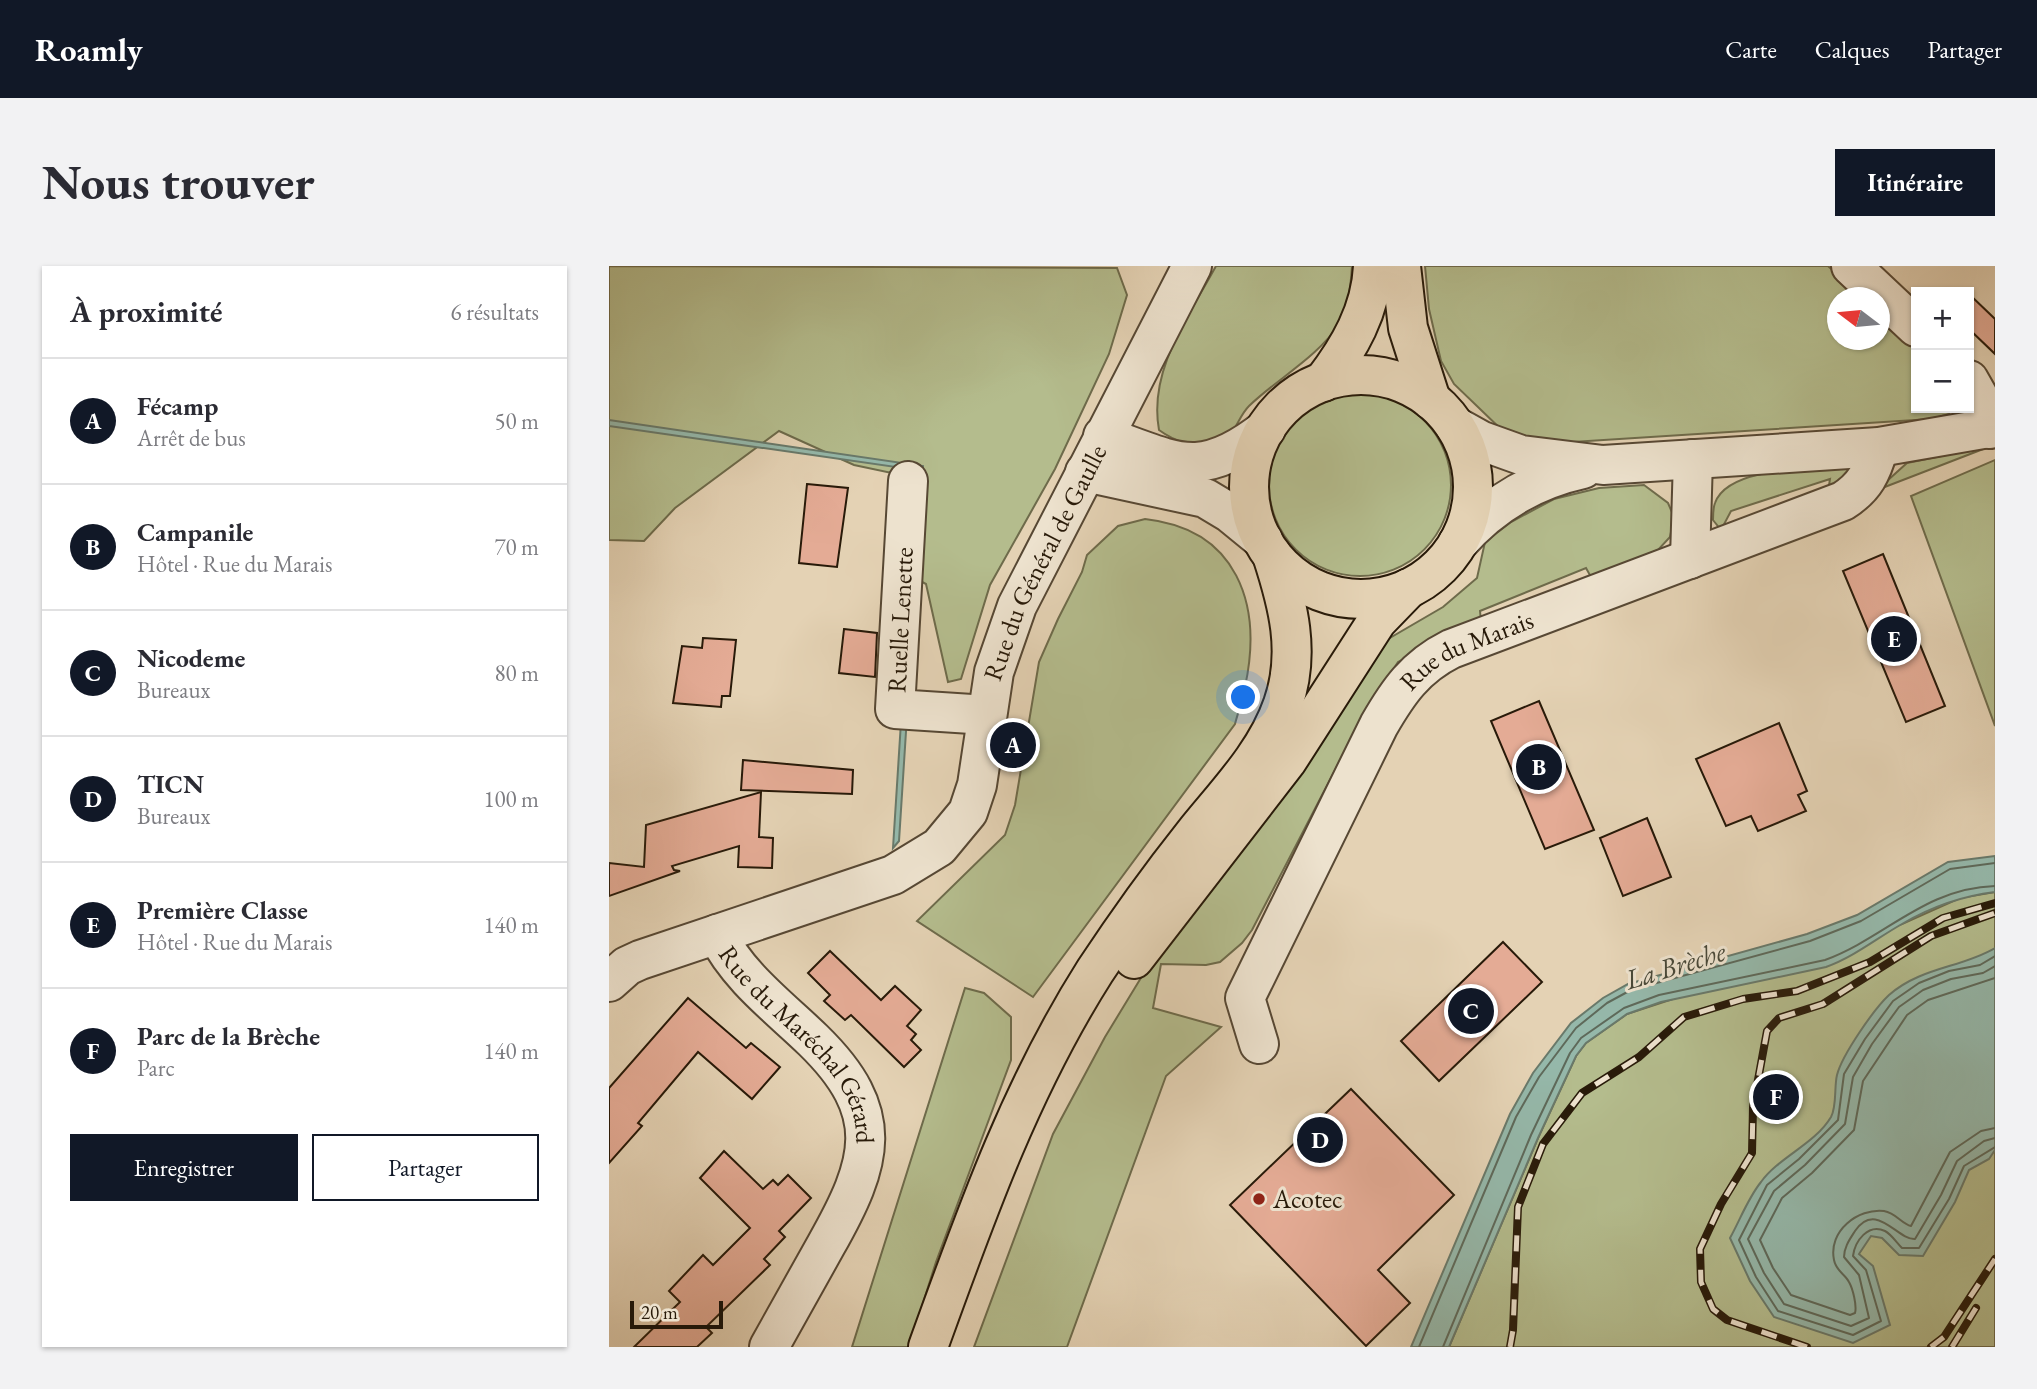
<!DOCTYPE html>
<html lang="fr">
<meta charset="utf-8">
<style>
body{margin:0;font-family:"EB Garamond",serif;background:#f2f2f3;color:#2b2b33}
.controls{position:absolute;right:21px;top:21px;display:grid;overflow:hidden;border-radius:0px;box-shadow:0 2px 5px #0004}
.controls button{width:63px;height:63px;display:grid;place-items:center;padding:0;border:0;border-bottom:2px solid #e1e1e2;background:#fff;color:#2b2b33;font:35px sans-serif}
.compass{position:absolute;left:1218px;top:21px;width:63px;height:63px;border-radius:50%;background:#fff;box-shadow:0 2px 5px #0004;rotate:286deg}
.scale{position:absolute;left:21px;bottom:18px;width:93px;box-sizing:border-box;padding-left:7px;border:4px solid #281a09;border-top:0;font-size:19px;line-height:24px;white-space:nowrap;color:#281a09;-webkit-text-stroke:5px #ede2ce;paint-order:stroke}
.you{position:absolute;left:635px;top:432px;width:24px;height:24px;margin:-18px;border:5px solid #fff;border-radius:50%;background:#1a73e8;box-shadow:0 0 0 10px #1a73e833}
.badge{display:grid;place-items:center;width:46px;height:46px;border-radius:50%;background:#111827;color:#fff;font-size:23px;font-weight:700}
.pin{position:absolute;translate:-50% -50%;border:4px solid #fff;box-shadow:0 2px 7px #0006}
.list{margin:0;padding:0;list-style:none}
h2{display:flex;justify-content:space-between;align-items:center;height:91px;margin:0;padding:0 28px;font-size:30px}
h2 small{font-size:23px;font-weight:400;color:#7c7c81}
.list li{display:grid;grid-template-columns:46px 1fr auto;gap:21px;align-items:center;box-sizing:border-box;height:126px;padding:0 28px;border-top:2px solid #e1e1e2}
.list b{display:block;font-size:26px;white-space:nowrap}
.list p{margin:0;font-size:23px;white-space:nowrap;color:#7c7c81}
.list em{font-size:23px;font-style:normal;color:#7c7c81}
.actions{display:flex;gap:14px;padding:21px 28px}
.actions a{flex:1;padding:16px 0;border:2px solid #111827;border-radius:0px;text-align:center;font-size:24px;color:#111827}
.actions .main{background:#111827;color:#fff}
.map{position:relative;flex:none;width:1386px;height:1081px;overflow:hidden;border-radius:0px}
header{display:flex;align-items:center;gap:42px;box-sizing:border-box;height:98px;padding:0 35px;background:#111827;color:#fff}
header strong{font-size:33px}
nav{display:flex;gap:38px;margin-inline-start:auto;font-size:24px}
.intro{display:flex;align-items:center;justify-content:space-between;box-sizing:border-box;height:168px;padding:0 42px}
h1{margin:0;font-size:49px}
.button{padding:18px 32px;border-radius:0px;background:#111827;color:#fff;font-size:24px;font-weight:700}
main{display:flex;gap:42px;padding:0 42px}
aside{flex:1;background:#fff;border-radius:0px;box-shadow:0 2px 5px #0004}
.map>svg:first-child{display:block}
</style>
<header>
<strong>Roamly</strong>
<nav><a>Carte</a><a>Calques</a><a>Partager</a></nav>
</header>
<div class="intro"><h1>Nous trouver</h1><a class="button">Itinéraire</a></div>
<main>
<aside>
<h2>À proximité<small>6 résultats</small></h2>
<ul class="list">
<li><span class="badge">A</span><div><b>Fécamp</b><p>Arrêt de bus</p></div><em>50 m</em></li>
<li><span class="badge">B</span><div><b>Campanile</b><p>Hôtel · Rue du Marais</p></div><em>70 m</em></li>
<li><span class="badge">C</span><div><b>Nicodeme</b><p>Bureaux</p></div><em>80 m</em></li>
<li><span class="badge">D</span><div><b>TICN</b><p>Bureaux</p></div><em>100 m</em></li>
<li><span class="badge">E</span><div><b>Première Classe</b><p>Hôtel · Rue du Marais</p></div><em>140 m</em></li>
<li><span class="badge">F</span><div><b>Parc de la Brèche</b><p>Parc</p></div><em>140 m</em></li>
</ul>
<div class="actions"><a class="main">Enregistrer</a><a>Partager</a></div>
</aside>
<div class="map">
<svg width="1386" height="1081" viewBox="0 0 1386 1081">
<rect width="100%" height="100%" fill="#e4d2b4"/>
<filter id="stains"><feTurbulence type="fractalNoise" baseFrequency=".00286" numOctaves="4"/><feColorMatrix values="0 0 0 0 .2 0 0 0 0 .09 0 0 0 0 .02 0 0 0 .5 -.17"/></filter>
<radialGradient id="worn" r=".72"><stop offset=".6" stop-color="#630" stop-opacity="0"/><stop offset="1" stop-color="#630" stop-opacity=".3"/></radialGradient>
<g fill="#b4bc8d" stroke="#6e6b4b" stroke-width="2">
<path d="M0,0L508,2L518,29L500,88L446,203L381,319L352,413L339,416L317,318L287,302L283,207L245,199L170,165L66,242L35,275L0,274Z"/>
<path d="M607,0H743C742,16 740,44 731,57C708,92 669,112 640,140C627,153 626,174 605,178C585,182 565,175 550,164C539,104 580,50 607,0Z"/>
<path d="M816,0H1219L1253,31L1228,32V74H1270L1271,48L1307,82V142H1342L1340,148L1322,153L932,178L896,167L845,118L832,95L820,43Z"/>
<circle cx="751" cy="219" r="91"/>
<path d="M1382,180L1268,224L1298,197Z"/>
<path d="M1386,194V460L1302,230Z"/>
<path d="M1237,200L1240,204L1232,218L1219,226L1221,213L1122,245L1112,264L1104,254C1104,249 1104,242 1106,237C1119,200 1204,203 1237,200Z"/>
<path d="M1035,219L1059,237L1065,251L1061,271L1049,284L982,311L977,302L871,345L872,355L789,396L752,454L643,664L633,677L611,696L597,699L552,698L544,742L612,761L557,810L458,1081H365L444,868L496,771L541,697L774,376L834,341L868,312L876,276L902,256L945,233L990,222Z"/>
<path d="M536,253C628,263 654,338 636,421C634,434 629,446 626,458L424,731L308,655L396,569L406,539L430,396L449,353L473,306L478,289L509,260Z"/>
<path d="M1386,626V1081H840L929,872L967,790L977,777L1018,748L1293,658L1351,632Z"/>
<path d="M356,722L375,727L402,751V794L327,996L300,1081H243Z"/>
</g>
<g fill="#95b8aa" stroke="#69796a" stroke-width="2">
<path d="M0,154L314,200L290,575L284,582L308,204L0,160Z"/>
<path d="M1386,590V626C1353,630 1322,641 1293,658C1268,672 1245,691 1217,701L1052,736L1018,748L977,777L967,790L929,872L840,1081H802L901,848L924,807L962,757L994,732L1019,718L1198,668L1248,649L1339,596Z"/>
<path d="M1386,682V884L1380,893L1360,904L1346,936L1314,990L1290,989L1273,972L1262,970L1250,988L1264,1000L1281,1059L1244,1077L1165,1051L1141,1015L1121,972C1131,954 1139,932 1152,916C1170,891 1206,878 1222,851C1228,840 1225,821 1228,809C1233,789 1265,743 1280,729C1312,701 1352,702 1386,682Z"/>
</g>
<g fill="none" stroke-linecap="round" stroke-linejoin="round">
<g stroke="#5e695a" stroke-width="2">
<path d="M1386,690L1371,699L1340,705L1310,717L1284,735L1256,773L1235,808L1229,854L1190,893L1158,919L1130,974L1147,1011L1169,1045L1244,1069L1272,1055L1257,1004L1244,990C1246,975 1259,957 1276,965C1282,968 1288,977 1293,982H1310L1340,933L1355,900L1386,881"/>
<path d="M1386,700L1374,707L1342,713L1314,724L1290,741L1263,778L1244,811L1236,858L1196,899L1165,925L1139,973L1155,1007L1175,1038L1242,1060L1260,1052L1250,1009L1235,991C1235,981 1241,973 1246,965C1267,934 1288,974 1306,973L1332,929L1348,895L1375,875L1386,872"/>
<path d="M1386,712L1319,734L1298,749L1254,815L1245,864L1203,907L1173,932L1151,974L1164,1002L1182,1029L1241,1049L1246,1047C1248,1040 1244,1023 1240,1016C1236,1008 1227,1005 1225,994C1219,965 1249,942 1275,945C1287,947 1293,958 1302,960L1341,886L1372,865L1386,862"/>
<path d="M810,1081L907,851L930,811L967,762L998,737L1022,724L1201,675L1252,655L1341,603L1386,597"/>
<path d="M834,1081L922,869L961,787L972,772L1015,742L1050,729L1216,694C1276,672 1316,622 1386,620"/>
</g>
</g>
<g fill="#e4ab95" stroke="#281a09" stroke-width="2">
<path d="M1360,28L1386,53V88L1360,63Z"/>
<path d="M198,218L239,222L228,301L190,297Z"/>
<path d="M1274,288L1336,440L1297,456L1234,305Z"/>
<path d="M235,363L268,367L266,411L230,407Z"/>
<path d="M94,372L127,374L121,430H113L112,441L64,437L73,380L93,382Z"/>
<path d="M930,435L985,564L936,583L882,455Z"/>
<path d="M1170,457L1198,525L1189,529L1197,545L1149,565L1142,550L1117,560L1087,493Z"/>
<path d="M134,494L244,504L243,528L132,524Z"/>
<path d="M152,526L150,571L164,572L163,602L129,601L130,580L63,600L65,604L71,605L0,630V597L35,601L37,559Z"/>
<path d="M1038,552L1062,611L1014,630L991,572Z"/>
<path d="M894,676L933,716L830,815L792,775Z"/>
<path d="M221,685L272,734L286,720L312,744L298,760L307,768L302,774L312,784L295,801L242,749L236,754L215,735L221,729L199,707Z"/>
<path d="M79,732L137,782L142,777L171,801L143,833L89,786L29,857L33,860L0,897V822Z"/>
<path d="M742,823L845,929L769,1004L801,1037L757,1080L621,939Z"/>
<path d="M115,885L154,923L164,914L169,919L179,909L202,932L170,965L176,971L155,993L161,999L97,1061L103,1067L88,1081H25L71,1036L60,1025L94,989L104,999L141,962L91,912Z"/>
</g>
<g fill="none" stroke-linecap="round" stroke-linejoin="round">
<g stroke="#574834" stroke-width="42">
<g id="minor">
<path d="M1242,0L1307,61"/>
<path d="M1360,114L1373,137L1381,163"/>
<path d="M846,160L873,175L912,189L994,199L1270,181L1386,161"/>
<path d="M494,170C566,195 590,216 657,163"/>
<path d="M476,206L596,232L621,247L654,274"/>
<path d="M299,215L286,443L378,449"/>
<path d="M849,277C882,239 924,214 974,203"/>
<path d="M1081,293L1084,193"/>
<path id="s1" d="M108,668C129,711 171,742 204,774C279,847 264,896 217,979C198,1013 179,1047 160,1081"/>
<path id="s2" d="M0,716L18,700L31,694L284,609L330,581L359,546L368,519L385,406L408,340L583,0"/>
<path id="s3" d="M650,778L636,732L770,459C789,426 806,401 842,383L1234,235C1256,221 1263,206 1270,181"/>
</g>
</g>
<g stroke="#281a09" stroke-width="42">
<g id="major">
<path d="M792,0L799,62L822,134"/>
<circle cx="752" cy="221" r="112"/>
<path d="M714,116C740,82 762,45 764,0"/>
<path d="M525,693L678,495L768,355L800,322"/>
<path d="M319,1081C366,951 411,823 486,705C517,658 550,612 585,568C617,528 657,488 674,438C692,387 679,338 663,289"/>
</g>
</g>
<use href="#minor" stroke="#ede2ce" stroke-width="38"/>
<use href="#major" stroke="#e4d2b4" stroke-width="38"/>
<g stroke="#281a09" stroke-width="8">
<g id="rail">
<path d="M901,1081L904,1064L909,941L934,878L973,827L1030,791L1075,751L1134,733L1188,725L1261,696L1334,652L1386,637"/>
<path d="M1198,1081L1118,1054L1104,1043L1092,1016L1091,983L1112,938L1143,887L1144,841L1158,765L1170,752L1214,738L1322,670L1386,647"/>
<path d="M1322,1081L1335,1071L1386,993"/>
<path d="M1343,1081L1367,1042"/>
</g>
</g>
<use href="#rail" stroke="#ede2ce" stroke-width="5" stroke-dasharray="16" stroke-linecap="butt"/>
</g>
<circle fill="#8f2418" stroke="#ede2ce" stroke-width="2.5" cx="650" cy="933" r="7"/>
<g text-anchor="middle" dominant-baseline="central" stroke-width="6" stroke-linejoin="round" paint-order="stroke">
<g font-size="26" fill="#281a09" stroke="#ede2ce">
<text stroke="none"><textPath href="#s2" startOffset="668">Rue du Général de Gaulle</textPath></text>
<text transform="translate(291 354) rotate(-87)">Ruelle Lenette</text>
<text stroke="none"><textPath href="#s3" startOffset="472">Rue du Marais</textPath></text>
<text stroke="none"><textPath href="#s1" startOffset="140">Rue du Maréchal Gérard</textPath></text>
</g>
<g font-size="26" fill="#281a09" stroke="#ede2ce" text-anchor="start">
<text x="664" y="933">Acotec</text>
</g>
<g font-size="28" font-style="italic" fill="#494939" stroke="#ede2ce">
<text transform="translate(1066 699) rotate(-17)">La Brèche</text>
</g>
</g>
<rect width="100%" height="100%" filter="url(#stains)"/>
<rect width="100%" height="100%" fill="url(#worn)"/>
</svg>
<div class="controls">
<button>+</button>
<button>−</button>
</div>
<svg class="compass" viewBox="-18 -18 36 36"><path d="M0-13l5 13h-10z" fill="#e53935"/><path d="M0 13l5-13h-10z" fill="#7c7c81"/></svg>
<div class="scale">20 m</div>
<div class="you"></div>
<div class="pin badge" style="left:404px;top:479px">A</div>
<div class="pin badge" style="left:930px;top:501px">B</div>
<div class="pin badge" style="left:862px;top:745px">C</div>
<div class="pin badge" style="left:711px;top:874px">D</div>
<div class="pin badge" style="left:1285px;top:373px">E</div>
<div class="pin badge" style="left:1167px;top:831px">F</div>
</div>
</main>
